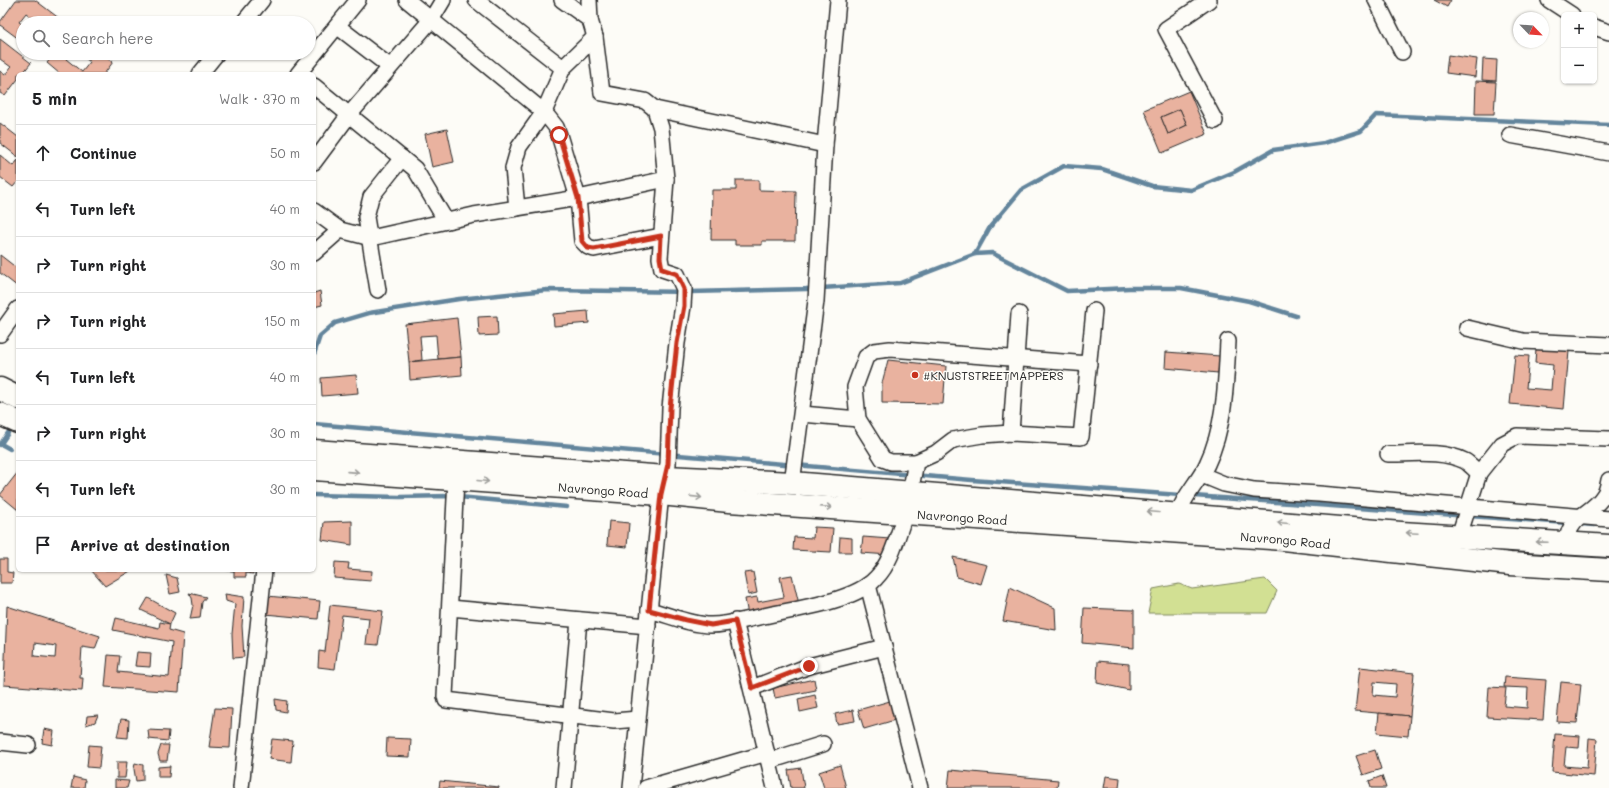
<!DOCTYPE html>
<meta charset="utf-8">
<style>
body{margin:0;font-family:Mali,sans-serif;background:#f2f2f2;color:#202124}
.controls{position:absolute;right:12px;top:12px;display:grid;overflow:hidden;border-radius:6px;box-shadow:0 1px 3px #0004}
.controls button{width:36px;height:36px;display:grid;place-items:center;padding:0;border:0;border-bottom:1px solid #e0e0e0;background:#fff;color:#202124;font:20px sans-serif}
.compass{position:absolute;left:1513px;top:12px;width:36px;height:36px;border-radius:50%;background:#fff;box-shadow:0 1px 3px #0004;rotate:115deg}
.stop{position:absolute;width:12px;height:12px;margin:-9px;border:3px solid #c8321e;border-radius:50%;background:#fff}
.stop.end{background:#c8321e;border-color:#fff;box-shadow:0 1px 4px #0008}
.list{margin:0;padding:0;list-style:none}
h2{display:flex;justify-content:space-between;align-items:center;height:52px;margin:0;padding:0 16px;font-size:17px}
h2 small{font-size:13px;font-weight:400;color:#757577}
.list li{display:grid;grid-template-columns:26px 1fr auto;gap:12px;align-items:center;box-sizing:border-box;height:56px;padding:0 16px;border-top:1px solid #e0e0e0}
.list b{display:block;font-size:15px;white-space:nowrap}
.list em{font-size:13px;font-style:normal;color:#757577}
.icon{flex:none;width:22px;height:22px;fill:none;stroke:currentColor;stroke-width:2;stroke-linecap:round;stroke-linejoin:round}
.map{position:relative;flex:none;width:1609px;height:788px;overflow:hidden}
.search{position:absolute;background:#fff;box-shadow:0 1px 3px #0004;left:16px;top:16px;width:300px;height:44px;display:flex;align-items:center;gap:10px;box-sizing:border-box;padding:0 14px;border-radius:22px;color:#757577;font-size:15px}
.panel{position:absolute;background:#fff;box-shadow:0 1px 3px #0004;left:16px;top:72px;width:300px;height:500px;border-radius:6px}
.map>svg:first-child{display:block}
</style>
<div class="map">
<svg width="1609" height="788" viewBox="0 0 1609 788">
<rect width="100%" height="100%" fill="#fdfcf7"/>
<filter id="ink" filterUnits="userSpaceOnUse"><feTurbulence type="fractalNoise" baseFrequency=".025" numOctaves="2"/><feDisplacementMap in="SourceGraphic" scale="8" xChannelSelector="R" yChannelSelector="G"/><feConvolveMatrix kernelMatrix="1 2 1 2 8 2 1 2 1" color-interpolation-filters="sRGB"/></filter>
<g filter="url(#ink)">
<path fill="#d2e093" stroke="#7e865f" d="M1265,579L1277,591L1267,613H1148L1153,589L1179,584L1192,589Z"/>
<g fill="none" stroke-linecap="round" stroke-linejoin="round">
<g stroke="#64859c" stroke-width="4.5">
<path d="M975,254L990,227L1021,190L1064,166L1102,169L1152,186L1191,190L1234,172L1273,150L1324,143L1361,131L1376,115L1609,125"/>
<path d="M314,354L320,336L335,323L369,313L459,299L547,290L691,292L806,289L900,283L975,254L992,253L1067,291L1129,288H1181L1249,301L1296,316"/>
<path d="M314,424L972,480L1595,525"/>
<path d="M1,444L10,449"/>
<path d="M0,445L8,433"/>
<path d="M314,495L400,497L448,496L567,507"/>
</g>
</g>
<g fill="#e9b29f" stroke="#2b2b2b" fill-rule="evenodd">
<path d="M16,0H35L64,22L39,23L26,13L19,22L23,25V42L0,25V22Z"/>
<path d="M1434,0H1451L1447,7Z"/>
<path d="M0,39L31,63L22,74H18V79L5,96L0,93V71L5,75L11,67L0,59Z"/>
<path d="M55,53H70L66,59L82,72L90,62L79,53H102L113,62L104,74H60L47,63Z"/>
<path d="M1448,55L1477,59L1475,77L1446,73Z"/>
<path d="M1483,59L1497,60L1496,81L1482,80Z"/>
<path d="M1476,81L1496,82L1494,114H1475Z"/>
<path d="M1189,91L1207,134L1162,153L1144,110ZM1180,109L1187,125L1168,134L1161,117Z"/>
<path d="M1180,109L1187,125L1168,134L1161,117Z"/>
<path d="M0,123L18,137V157L0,143Z"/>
<path d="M447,129L454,162L432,167L425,134Z"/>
<path d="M0,155L13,166L18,160V181L13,187L0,177Z"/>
<path d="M736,180H759V190L796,191L795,241H762V245H735V240H711L712,190H736Z"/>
<path d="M0,255L18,269V287L0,273Z"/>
<path d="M320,291L322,305L314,307V293Z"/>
<path d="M588,311L589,323L554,326L553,314Z"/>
<path d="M497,316L498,335L479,336L478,317Z"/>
<path d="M457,318L461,357L438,359L436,335L420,336L422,360L409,362L405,324Z"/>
<path d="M1536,348L1569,351L1564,409L1510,404L1515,355L1529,356L1526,388L1551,390L1553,365L1535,363Z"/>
<path d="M1166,352L1220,356L1218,373L1165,368Z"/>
<path d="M461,357L462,375L410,380L409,362Z"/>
<path d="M888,360L946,366L943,404L882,403V383Z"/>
<path d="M356,375L358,393L322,396L321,378Z"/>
<path d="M18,472V510L0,495Z"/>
<path d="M352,521V545L322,540L324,522Z"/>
<path d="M609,521L629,523L627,547L607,545Z"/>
<path d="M814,527L833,528L831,552L793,550L794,537L813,538Z"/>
<path d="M840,537L852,538V552H839Z"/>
<path d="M863,537L890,539L889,555L861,553Z"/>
<path d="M953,557L987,565L981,584L957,577Z"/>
<path d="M0,559H7V572L13,573L12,583H0Z"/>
<path d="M335,562L349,563L348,569L372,571L371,581L334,578Z"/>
<path d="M91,570H132L105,586Z"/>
<path d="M217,570H253V574L246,573V577H234V571Z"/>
<path d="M753,572L757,593L748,595L744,573Z"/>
<path d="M166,575L177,578L180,592L170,594Z"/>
<path d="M792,575L799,604L748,615L745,599L757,597L758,602L784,597L780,577Z"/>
<path d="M1010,587L1055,608L1056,630L1003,621Z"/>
<path d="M189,593L206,597L202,602L200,618L190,619L193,605L192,598Z"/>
<path d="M225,594L244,597L242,626L244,657L233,658L232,634L235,604L226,601Z"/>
<path d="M267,596L320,601L318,619L265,614Z"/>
<path d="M148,598L175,613L170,624L141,610Z"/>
<path d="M330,605L383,611L378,645L366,644L369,618L342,615L335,669L318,667L319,651L325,652Z"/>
<path d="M7,606L100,636L95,649L82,647L80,678H83L82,691L4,685ZM35,643L56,646L55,658L34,656Z"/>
<path d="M1084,608L1134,610V648L1082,643Z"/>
<path d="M116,618L159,628L160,622L170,624L169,630L183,634L179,692L105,687L108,655L120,656L118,672L169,677L172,642L113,630Z"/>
<path d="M137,652L151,653L150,667L135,666Z"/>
<path d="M1098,661L1129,664V690L1097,683Z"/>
<path d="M1360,667L1414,673L1410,716L1355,711ZM1374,682L1396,684L1395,697L1373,695Z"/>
<path d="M1505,677L1546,680L1543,720L1487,717L1489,687L1506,688L1504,706L1527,708L1528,688L1504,687Z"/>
<path d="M814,679L816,690L775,698L773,688Z"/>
<path d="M1561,682L1581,684L1577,723L1557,722Z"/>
<path d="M815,695L818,708L800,712L798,699Z"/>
<path d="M275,699L287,701L286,712L276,710Z"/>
<path d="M890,701L895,720L864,729L858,710Z"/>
<path d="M215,708L232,709L230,748L209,747Z"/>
<path d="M853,710L855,721L837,724L835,714Z"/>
<path d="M1379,713L1410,716L1408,736L1377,733Z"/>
<path d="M98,715L95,722L86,725L87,716Z"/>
<path d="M121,719L129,720L128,738L117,737Z"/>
<path d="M44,729L54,731L52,745L42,743Z"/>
<path d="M148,730L169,731L168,741L149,739Z"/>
<path d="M1555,734L1580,736L1579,748L1566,747L1564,766L1587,768L1589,738L1597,739L1594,776L1552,772Z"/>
<path d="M387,738L411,739L410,757L386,756Z"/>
<path d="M272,739L293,741L291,762L269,759Z"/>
<path d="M89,745L101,746L99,768L87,767Z"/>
<path d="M161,745H169L167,761H160L158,754Z"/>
<path d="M1375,750L1381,769L1363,775L1356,756Z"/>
<path d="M117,762H127L125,778H117Z"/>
<path d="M135,763L143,765V780L136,781L134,769Z"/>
<path d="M840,765L846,788H824L819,772Z"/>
<path d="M170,766L169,777H158V767Z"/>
<path d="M801,768L804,788H791L788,770Z"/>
<path d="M950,770L1058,780L1057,788H948Z"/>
<path d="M1106,776L1120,778L1119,788H1104Z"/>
<path d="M1382,776L1386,788H1371L1369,781Z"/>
<path d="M73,777L85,780L84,788H71Z"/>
<path d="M115,780L129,781L127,788H115Z"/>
<path d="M440,781L499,787V788H439Z"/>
</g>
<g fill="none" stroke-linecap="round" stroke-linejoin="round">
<g stroke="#2b2b2b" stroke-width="18">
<g id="minor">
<path d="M407,0L544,112L556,127L559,135L578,198L582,241L588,247L594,249L661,236"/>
<path d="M476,0L563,68L595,37"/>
<path d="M562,0L590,20"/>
<path d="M589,0L590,20L595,37L602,93L645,101L655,109L661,128L666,179L660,258L662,269L677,274L684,289L683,306L677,343L670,408L668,464L661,494L631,788"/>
<path d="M1209,0L1166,29L1215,121"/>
<path d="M1376,0L1402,52"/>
<path d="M1549,0L1572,15"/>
<path d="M243,23L262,0"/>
<path d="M337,26L389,66"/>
<path d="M1594,27L1609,32"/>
<path d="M200,74L217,53"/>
<path d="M298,74L358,0"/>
<path d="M314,86L415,169L446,221"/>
<path d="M655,109L825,145"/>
<path d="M1510,135L1609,153"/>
<path d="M314,162L349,115L431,20L443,0"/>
<path d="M517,208L513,168L519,147L544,112L563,68"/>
<path d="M314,211L340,230L371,238L474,215L578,198L666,179"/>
<path d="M314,253L340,230"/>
<path d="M378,290L366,217L371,197L402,158"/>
<path d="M1467,328L1523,341L1609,345"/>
<path d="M0,334L18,309"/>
<path d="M802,414L858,419"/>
<path d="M1011,433L1019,314"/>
<path d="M1388,454C1413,454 1442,450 1465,461C1470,464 1475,470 1479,473"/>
<path d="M916,462H891L883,459L858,419L855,387L866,357L874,351L890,349L1089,364"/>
<path d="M1202,475L1224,484L1254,490L1319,494L1609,519"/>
<path d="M456,479L445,696L446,700L614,721L638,719"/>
<path d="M792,483L816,301L825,145L838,0"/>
<path d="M910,493L916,462L936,453L953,440L982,435L1011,433L1081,437L1094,311"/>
<path d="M1178,514C1184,495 1199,482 1207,464C1225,427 1226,382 1228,341"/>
<path d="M1459,536L1479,473L1502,444L1517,436L1609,439"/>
<path d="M1566,542C1572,512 1591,516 1604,495C1607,491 1608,485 1609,480"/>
<path d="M868,585L920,788"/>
<path d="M450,608L648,626"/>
<path d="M649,610C669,615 691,625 711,625C727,625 744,620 759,617C790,610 855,602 876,578C892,562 898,533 906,512"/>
<path d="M735,621L775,788"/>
<path d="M752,688L809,666L884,647"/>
<path d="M0,742L28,745"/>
<path d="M769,761L823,744"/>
<path d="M241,788L264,570"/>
<path d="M564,788L579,620"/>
<path d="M646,788L767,753"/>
</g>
</g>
<g stroke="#2b2b2b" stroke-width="25">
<g id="trunk">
<path d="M0,389L18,398"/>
<path d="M0,414L18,422"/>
<path d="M314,451L666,477L792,483L1401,533L1609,546"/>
<path id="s1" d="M314,469L661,494L729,501L1283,539L1510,564L1609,570"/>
</g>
</g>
<use href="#minor" stroke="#fdfcf7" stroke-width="15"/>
<use href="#trunk" stroke="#fdfcf7" stroke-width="22"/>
</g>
<defs><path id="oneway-shaft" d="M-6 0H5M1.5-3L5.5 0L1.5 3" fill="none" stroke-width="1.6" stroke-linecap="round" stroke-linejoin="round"/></defs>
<g stroke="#9e9e9b">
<use href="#oneway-shaft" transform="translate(353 472) rotate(4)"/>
<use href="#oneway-shaft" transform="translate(483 481) rotate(5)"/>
<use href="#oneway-shaft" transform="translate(696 497) rotate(6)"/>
<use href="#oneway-shaft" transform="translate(826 507) rotate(4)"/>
<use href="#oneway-shaft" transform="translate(1153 512) rotate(-175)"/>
<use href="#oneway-shaft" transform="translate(1283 523) rotate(-175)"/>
<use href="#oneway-shaft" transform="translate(1412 533) rotate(-177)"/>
<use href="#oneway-shaft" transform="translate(1542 542) rotate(-178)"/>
</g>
</g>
<g fill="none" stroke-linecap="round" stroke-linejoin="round" filter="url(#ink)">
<path stroke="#c8321e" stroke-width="5" d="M559,135L578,198L582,241L588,248L594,249L661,236L660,258L662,269L677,274L684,289V306L677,343L670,408L668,464L661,494L649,610L686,620L711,625L735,621L752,688L809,666"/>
</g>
<circle fill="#c8321e" stroke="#fdfcf7" stroke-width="1.5" cx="915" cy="375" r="4"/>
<g text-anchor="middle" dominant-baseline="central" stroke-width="3" stroke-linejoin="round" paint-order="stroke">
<g font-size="12" fill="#2b2b2b" stroke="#fdfcf7" text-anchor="start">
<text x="923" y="375">#KNUSTSTREETMAPPERS</text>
</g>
<g font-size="12" fill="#2b2b2b" stroke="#fdfcf7">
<text stroke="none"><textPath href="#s1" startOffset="290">Navrongo Road</textPath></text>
<text stroke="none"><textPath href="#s1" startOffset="650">Navrongo Road</textPath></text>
<text stroke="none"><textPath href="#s1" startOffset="974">Navrongo Road</textPath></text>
</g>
</g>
</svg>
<div class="controls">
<button>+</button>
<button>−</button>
</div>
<svg class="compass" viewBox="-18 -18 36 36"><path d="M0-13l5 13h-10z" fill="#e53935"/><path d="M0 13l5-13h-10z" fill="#757577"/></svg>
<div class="stop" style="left:559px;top:135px"></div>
<div class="stop end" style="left:809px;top:666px"></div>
<div class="search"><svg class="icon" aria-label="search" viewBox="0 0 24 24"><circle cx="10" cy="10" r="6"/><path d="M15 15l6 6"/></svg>Search here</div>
<section class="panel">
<h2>5 min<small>Walk · 370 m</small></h2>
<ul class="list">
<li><svg class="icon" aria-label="ahead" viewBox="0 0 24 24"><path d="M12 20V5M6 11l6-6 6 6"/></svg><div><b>Continue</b></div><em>50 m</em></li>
<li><svg class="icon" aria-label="left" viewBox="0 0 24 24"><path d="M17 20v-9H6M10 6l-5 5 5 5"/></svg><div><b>Turn left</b></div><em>40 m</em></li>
<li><svg class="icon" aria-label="right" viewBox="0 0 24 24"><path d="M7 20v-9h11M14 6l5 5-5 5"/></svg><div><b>Turn right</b></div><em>30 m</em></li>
<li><svg class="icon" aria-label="right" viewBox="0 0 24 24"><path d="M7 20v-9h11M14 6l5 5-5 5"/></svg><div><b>Turn right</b></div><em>150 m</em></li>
<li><svg class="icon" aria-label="left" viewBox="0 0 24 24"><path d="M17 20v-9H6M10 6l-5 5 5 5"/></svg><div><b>Turn left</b></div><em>40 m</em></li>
<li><svg class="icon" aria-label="right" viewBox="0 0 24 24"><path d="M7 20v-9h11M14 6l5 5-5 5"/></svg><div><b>Turn right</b></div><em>30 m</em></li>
<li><svg class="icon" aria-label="left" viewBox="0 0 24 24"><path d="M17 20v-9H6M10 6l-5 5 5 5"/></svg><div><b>Turn left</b></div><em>30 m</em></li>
<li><svg class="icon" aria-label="arrive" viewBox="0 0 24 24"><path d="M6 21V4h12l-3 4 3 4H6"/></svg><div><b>Arrive at destination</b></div></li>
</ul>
</section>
</div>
